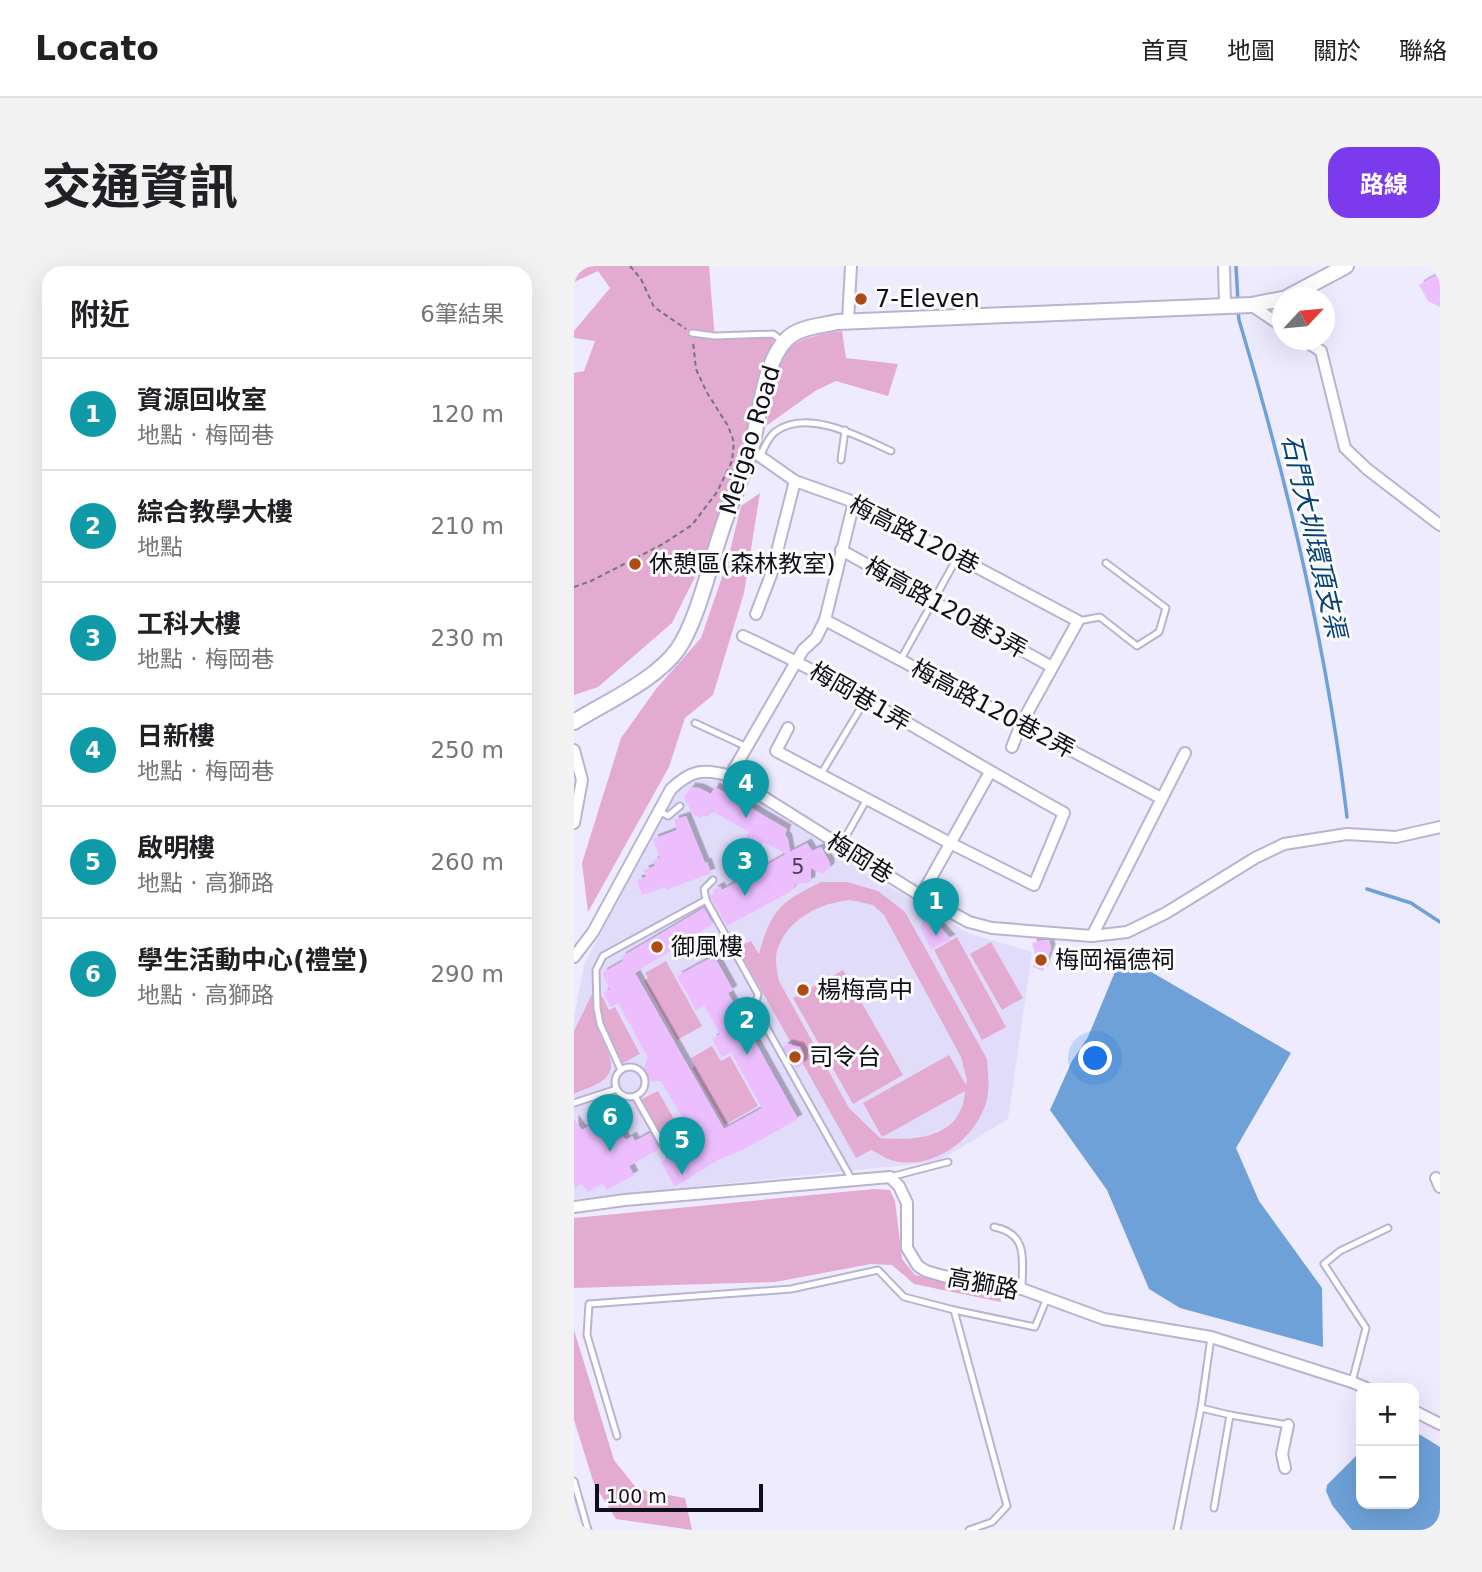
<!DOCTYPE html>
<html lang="zh-TW">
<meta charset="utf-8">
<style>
body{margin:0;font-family:"DejaVu Sans","Noto Sans TC",sans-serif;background:#f2f2f2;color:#202124}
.controls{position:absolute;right:21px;bottom:21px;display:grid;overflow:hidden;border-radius:14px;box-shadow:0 7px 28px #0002}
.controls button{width:63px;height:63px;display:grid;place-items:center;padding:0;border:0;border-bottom:2px solid #e0e0e0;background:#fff;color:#202124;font:35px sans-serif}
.compass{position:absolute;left:698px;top:21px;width:63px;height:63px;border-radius:50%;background:#fff;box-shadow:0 7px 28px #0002;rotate:64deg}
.scale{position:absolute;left:21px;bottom:18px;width:168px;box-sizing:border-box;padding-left:7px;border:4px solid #100e18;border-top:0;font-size:19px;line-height:24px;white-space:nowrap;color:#100e18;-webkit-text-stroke:5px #fbfbfb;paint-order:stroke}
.you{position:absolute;left:522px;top:793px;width:24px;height:24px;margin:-18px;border:5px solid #fff;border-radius:50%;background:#1a73e8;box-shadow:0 0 0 10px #1a73e833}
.badge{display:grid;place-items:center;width:46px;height:46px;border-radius:50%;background:#7c3aed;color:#fff;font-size:23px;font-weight:700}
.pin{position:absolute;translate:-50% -58px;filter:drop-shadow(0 2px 4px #0008)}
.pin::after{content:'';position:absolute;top:37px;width:24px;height:21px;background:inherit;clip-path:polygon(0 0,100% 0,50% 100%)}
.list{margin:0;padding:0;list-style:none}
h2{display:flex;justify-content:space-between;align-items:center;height:91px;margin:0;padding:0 28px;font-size:30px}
h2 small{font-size:23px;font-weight:400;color:#757577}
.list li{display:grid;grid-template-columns:46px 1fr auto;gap:21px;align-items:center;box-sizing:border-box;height:112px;padding:0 28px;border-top:2px solid #e0e0e0}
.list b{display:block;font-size:26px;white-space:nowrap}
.list p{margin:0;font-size:23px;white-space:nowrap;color:#757577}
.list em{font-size:23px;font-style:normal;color:#757577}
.map{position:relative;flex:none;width:866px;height:1264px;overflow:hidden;border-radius:21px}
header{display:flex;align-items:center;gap:42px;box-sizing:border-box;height:98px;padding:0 35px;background:#fff;border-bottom:2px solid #e0e0e0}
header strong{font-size:33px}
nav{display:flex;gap:38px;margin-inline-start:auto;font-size:24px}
.intro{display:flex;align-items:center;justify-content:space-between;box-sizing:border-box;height:168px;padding:0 42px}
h1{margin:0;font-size:49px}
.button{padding:18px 32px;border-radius:21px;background:#7c3aed;color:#fff;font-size:24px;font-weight:700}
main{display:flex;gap:42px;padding:0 42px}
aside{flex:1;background:#fff;border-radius:21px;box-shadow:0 7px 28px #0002}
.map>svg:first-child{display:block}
</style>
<header>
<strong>Locato</strong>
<nav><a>首頁</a><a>地圖</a><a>關於</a><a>聯絡</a></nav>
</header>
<div class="intro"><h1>交通資訊</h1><a class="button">路線</a></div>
<main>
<aside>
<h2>附近<small>6筆結果</small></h2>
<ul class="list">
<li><span class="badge" style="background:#0f9aa8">1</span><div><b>資源回收室</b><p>地點 · 梅岡巷</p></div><em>120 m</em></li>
<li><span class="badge" style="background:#0f9aa8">2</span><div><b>綜合教學大樓</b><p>地點</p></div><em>210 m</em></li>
<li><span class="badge" style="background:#0f9aa8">3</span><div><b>工科大樓</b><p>地點 · 梅岡巷</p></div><em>230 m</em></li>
<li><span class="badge" style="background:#0f9aa8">4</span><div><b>日新樓</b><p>地點 · 梅岡巷</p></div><em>250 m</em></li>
<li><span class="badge" style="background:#0f9aa8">5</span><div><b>啟明樓</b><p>地點 · 高獅路</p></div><em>260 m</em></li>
<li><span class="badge" style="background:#0f9aa8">6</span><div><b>學生活動中心(禮堂)</b><p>地點 · 高獅路</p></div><em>290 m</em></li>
</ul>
</aside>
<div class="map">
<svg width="866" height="1264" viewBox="0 0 866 1264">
<defs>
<filter id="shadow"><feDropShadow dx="4.5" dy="-4.5" stdDeviation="0" flood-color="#0004"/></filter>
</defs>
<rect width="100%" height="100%" fill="#eeebfe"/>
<path fill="#e2dcfb" d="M124,513L153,516L252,577L276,597L394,667L458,686L434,853L363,896L0,933V751L10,699L104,519Z"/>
<g fill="#e4abd2" fill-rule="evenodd">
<path d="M0,0H135L141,74L200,71L186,133L132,289L98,357L24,421L0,429V107L10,105L21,75L0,72V65L36,22L24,5L0,16Z"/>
<path d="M268,65L272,92L324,98L314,130L262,115L241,125L192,160C197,135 198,102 216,82C225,71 254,67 268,65Z"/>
<path d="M186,227L170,327L139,429L111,452L95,501L14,646L8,597L47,472L82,423L127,372L153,297L167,240Z"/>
<path d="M247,616H273L304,625L331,646L413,793C414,808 416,823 412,837C400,875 357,906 317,894C310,892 304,887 297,884L282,892L163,681L177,675L185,688C197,644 206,636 247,616ZM276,634L299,639L310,649L387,791L393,814L392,819L375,789L289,837L308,871L391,825C388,872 343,875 306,872L275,842L205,715C203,705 200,692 204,682C215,652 246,637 276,634Z"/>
<path d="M383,671L432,761L408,774L360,684Z"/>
<path d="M417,676L449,732L428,744L396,688Z"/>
<path d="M92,695L128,760L103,774L70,715L74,712L71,707Z"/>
<path d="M269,704L329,809L279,838L219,732Z"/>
<path d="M18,728L22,730C21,741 21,751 24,763C27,776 44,797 34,809C27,819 10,823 0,828V765Z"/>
<path d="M26,730H28L35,744L41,741L66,788L49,797L27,754Z"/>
<path d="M138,780L147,795L156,790L184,840L151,859L118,802L121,800L117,792Z"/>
<path d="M84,825L105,862L89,871L68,833Z"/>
<path d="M300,923L316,924L321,935L328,993L341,1009L426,1027L427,1036L340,1018L318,999L297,998L201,1016L0,1022V952Z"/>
<path d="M0,1064L40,1194L63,1223L111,1232L118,1264L42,1253L20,1218L0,1154Z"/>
</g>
<g fill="#6da1d8">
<path d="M548,689L717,787L662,882L685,935L748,1022L749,1081L606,1042L575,1023L533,924L476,844L498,795L514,771Z"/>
<path d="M840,1165L866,1181V1264H778L758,1239L752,1225L753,1219L787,1185V1238H840Z"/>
</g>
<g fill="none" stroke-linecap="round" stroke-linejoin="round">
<g stroke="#6da1d8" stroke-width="3.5">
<path d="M662,0L664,36"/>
<path d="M664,44L665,54C714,217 753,382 773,551"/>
<path d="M793,623L837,637L866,656"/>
</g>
</g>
<g fill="#ecbefe" filter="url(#shadow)">
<path d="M866,7V41L854,35L845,19Z"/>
<path d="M117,521L125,522L137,528L141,521L213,563L211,569L214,573L216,586L233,577L238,585L247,581L256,597V602L248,608L237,602V615L234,617L222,618L216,626L153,660L137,632L136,629L140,627L139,624L146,620L148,624L212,588L190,576L181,584L169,577L175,566L138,545L134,551L128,549L127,552L119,549L110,531Z"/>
<path d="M112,550L131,597L133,596L137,607L92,624V621L68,629L63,614L72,611L70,604L81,600L79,595L86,592L79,573L103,564L100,554Z"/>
<path d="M130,642L139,658L61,707L150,863L188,842L157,786L148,791L138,773L146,768L130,739L122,744L103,710L140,690L159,724L154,727L224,853L172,882L142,895L101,921L87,896L116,879L106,862L112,858L87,815H77L69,804L74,792L44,737L37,741L29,727L36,723L28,707L49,695L47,691Z"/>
<path d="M351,652L365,660L377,673L357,683L346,661Z"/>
<path d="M469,674H475L477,683L469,705L459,701L462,691L458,677Z"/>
<path d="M214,778L226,781L230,789L229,798L222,803L209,781Z"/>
<path d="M33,849L52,874L58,870L61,875L76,867L85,883L55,900L60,909L33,924L28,918L14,926L8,918L0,923V853L8,864Z"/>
</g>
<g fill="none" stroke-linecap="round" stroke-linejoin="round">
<g stroke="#b9b3d1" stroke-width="9">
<g id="service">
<path d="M118,67L141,70L199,68L210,76"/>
<path d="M186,190C190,183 194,171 201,166C233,142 286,171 317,185"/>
<path d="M267,194L271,164"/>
<path d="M504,355L526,351L563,380L585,366L592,342L532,297"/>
<path d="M327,393L383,292"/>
<path d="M121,457L173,481"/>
<path d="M247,508L292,433"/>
<path d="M85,545L94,550L106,540"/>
<path d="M267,579L293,533"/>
<path d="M132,634L184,728L181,741L278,914"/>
<circle cx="56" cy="816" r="15"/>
<path d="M47,804L26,758L23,742L22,704L29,690L132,634L130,623L139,614"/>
<path d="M61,830L91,883L99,884L109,878"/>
<path d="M0,837L43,823"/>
<path d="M316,911L374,896"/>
<path d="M420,961C455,968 448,993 448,1023"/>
<path d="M778,1116L792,1062L750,998L766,985L814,962"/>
<path d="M627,1142L656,1149L640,1242"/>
<path d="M656,1149L714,1159"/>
<path d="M43,1170L13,1069L15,1038L217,1023L304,1004L330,1031L380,1044"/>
<path d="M0,1215L14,1264"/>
<path d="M395,1264L418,1256L433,1240L380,1044L461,1061L473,1032"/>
<path d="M603,1264L627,1142L637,1071"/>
</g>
</g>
<g stroke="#b9b3d1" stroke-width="14">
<g id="minor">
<path d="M650,0L651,39"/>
<path d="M677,39L708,60"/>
<path d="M274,55L277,0"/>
<path d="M730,74L747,85L771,182L793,203L866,259"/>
<path d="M177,184L221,215L280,236L504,355L447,458L438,481"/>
<path d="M267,284L478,401"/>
<path d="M182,348L197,309L221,215"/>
<path d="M251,354L587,532"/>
<path d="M169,370C280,421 383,488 490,547L460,619L376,577L202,485L214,462"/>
<path d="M0,484L8,514L0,557"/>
<path d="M156,510L229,384L242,372L251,354L280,236"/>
<path d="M347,630L416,506"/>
<path d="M518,670L611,487"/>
<path d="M0,691L19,666L97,523C117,504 130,502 156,510L347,630L395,656L418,662L518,670L553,666L592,647L681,592L710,578L773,568L822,571L866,561"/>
<path d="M862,912L866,921"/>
<path d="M0,941L51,934L316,911L325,920L333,937V982L344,1000L352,1005L369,1010L448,1023L530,1053L637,1071L778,1116L792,1122"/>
<path d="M840,1145L866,1158"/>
<path d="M711,1202L708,1188L714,1159"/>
</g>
</g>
<g stroke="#b9b3d1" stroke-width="18">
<g id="tertiary">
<path d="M712,32L772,0"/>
<path d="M0,456C32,436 82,414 104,383C124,353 136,298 148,263C157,236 169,210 177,183C186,151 189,96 213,73C224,61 248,60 263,56L677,39L708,33"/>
</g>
</g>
<g stroke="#757381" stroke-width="2" stroke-dasharray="5 3.5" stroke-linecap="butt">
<path d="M56,0L67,13L80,41L112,63"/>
<path d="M0,321L17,315L89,278L118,259L143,226L158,195L160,176L154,160L132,125L122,103L119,76"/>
</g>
<use href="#service" stroke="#fff" stroke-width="5"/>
<use href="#minor" stroke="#fff" stroke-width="10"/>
<use href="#tertiary" stroke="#fff" stroke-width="14"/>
</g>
<g fill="#ae4a15" stroke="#fbfbfb" stroke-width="2.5">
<circle cx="287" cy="33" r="7"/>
<circle cx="61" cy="298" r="7"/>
<circle cx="83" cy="681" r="7"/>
<circle cx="467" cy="694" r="7"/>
<circle cx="229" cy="724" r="7"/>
<circle cx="221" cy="791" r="7"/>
</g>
<g text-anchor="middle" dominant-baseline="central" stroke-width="6" stroke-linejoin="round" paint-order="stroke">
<g font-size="21" fill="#473a52">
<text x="224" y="601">5</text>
</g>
<g font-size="24" fill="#100e18" stroke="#fbfbfb" text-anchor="start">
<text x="301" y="33">7-Eleven</text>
<text x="75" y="298">休憩區(森林教室)</text>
<text x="97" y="681">御風樓</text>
<text x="481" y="694">梅岡福德祠</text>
<text x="243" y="724">楊梅高中</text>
<text x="235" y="791">司令台</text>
</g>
<g font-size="24" fill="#100e18" stroke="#fbfbfb">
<text transform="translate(176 174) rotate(-73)">Meigao Road</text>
<text transform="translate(340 269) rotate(27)">梅高路120巷</text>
<text transform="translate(372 342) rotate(29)">梅高路120巷3弄</text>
<text transform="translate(286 431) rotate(30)">梅岡巷1弄</text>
<text transform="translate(419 443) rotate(28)">梅高路120巷2弄</text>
<text transform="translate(286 592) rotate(32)">梅岡巷</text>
<text transform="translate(409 1018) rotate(11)">高獅路</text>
</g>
<g font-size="26" font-style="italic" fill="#054174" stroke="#fbfbfb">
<text transform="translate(740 270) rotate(77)">石門大圳環頂支渠</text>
</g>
</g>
</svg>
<div class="controls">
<button>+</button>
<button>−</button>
</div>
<svg class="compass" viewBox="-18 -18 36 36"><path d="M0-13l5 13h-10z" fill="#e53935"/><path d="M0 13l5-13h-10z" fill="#757577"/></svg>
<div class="scale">100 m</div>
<div class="you"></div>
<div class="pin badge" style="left:362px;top:670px;background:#0f9aa8">1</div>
<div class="pin badge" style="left:173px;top:789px;background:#0f9aa8">2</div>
<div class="pin badge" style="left:171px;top:630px;background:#0f9aa8">3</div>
<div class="pin badge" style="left:172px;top:552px;background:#0f9aa8">4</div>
<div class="pin badge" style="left:108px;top:909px;background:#0f9aa8">5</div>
<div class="pin badge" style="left:36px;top:886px;background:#0f9aa8">6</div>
</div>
</main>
